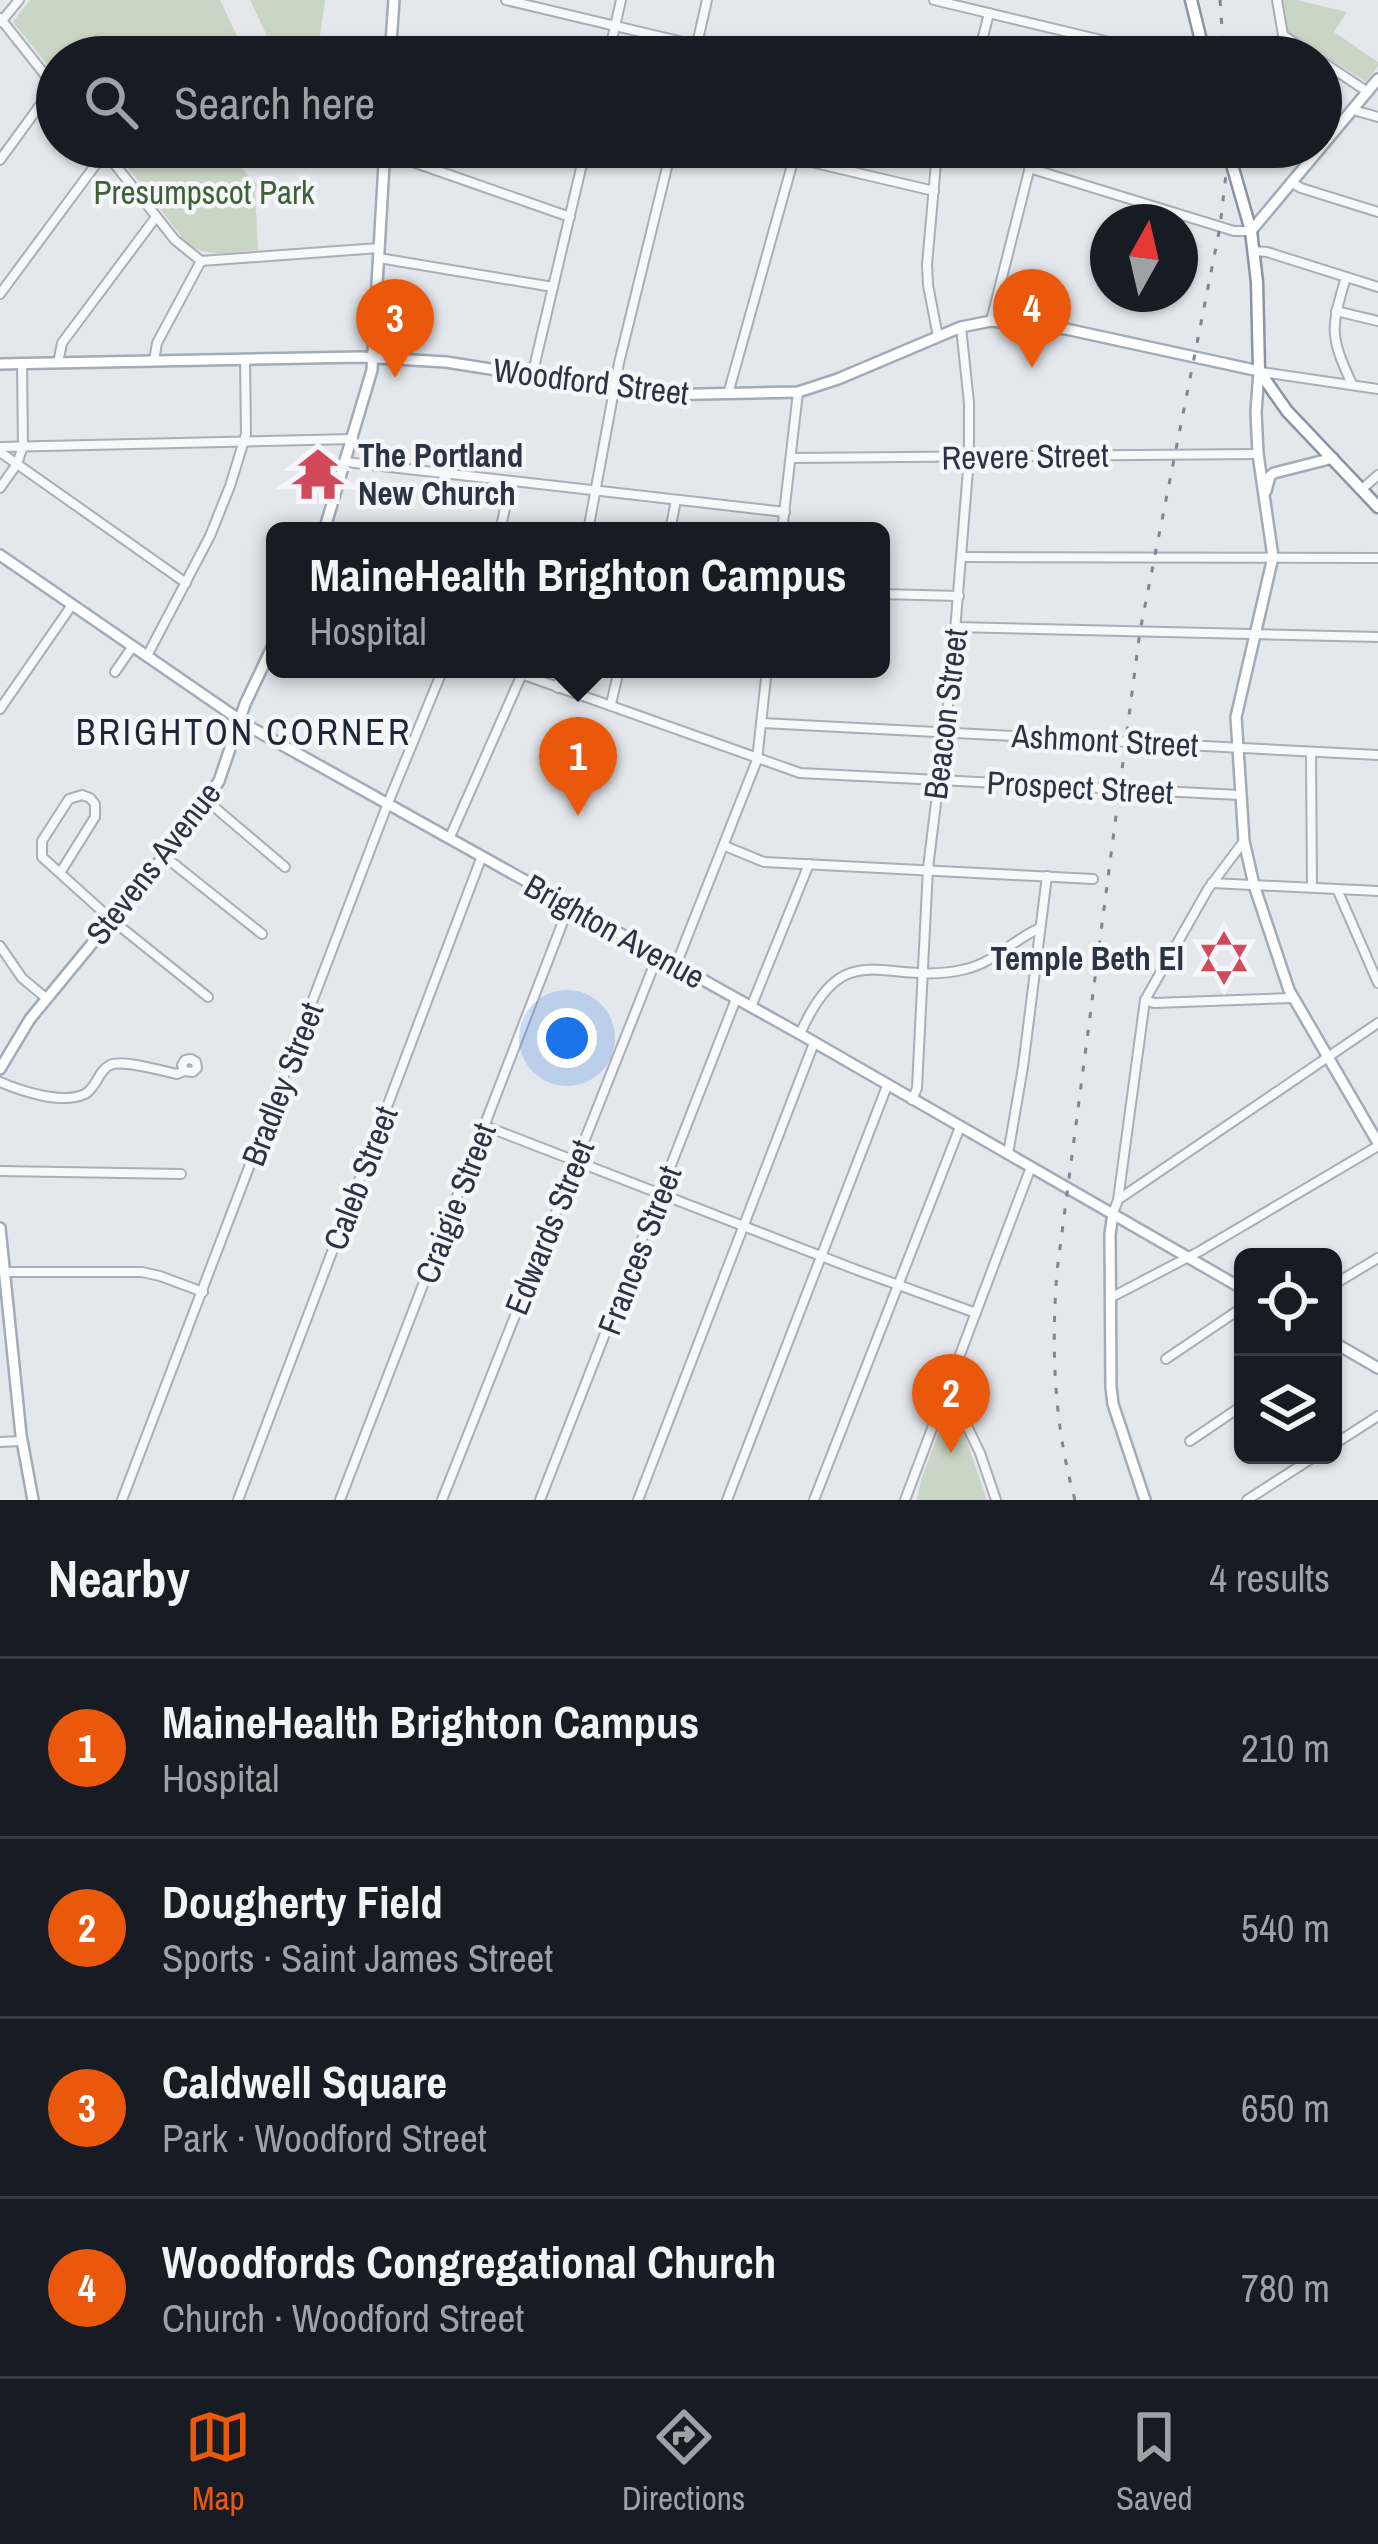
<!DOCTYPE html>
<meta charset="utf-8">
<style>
body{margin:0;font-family:"Archivo Narrow",sans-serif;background:#242831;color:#f1f3f6}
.controls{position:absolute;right:36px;bottom:36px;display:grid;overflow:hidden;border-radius:18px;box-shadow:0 3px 9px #0004}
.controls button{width:108px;height:108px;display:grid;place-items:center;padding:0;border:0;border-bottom:3px solid #363941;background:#171b24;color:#f1f3f6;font:60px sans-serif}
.compass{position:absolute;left:1090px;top:204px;width:108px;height:108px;border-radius:50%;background:#171b24;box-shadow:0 3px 9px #0004;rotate:8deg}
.you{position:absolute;left:567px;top:1038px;width:42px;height:42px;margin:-30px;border:9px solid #fff;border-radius:50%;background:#1a73e8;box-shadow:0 0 0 18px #1a73e833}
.badge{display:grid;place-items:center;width:78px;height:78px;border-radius:50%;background:#ea580c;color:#fff;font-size:39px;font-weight:700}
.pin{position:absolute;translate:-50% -99px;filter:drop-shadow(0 3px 6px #0008)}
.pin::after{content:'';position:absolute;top:63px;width:42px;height:36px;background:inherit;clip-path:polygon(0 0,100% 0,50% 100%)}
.popup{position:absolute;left:266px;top:522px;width:624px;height:156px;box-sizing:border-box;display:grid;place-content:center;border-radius:18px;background:#171b24;filter:drop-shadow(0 3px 9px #0005);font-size:39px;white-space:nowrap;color:#9ea1a6}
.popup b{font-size:45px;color:#f1f3f6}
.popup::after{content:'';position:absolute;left:50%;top:100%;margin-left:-24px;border:24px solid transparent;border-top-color:#171b24}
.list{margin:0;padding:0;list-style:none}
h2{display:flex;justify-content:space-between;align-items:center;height:156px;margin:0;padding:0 48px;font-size:51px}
h2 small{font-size:39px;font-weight:400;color:#9ea1a6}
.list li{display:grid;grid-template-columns:78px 1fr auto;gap:36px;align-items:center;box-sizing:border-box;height:180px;padding:0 48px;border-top:3px solid #363941}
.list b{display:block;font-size:45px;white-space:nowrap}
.list p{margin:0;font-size:39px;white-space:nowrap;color:#9ea1a6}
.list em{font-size:39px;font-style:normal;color:#9ea1a6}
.icon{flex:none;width:66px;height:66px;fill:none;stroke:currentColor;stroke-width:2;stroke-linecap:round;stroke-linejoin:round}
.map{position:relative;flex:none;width:1378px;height:1500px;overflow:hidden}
.search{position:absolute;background:#171b24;box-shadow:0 3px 9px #0004;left:36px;right:36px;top:36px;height:132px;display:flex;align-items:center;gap:30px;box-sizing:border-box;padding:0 42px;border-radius:66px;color:#9ea1a6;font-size:45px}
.sheet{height:876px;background:#171b24}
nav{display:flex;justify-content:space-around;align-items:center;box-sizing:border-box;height:168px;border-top:3px solid #363941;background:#171b24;font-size:33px;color:#9ea1a6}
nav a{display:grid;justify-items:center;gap:6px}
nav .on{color:#ea580c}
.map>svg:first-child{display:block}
</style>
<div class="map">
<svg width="1378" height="1500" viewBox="0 0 1378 1500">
<rect width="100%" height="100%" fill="#e4e7ec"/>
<g fill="#c9d6c5">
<path d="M30,0H220L247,57H57V77L13,22Z"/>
<path d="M250,0H325L319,43L324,40L379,43L380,57H277Z"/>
<path d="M1283,0H1297L1347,12L1334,32L1378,62V66L1366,82L1288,33Z"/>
<path d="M112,147H223L258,186L255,192L258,250C233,252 210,258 188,245Z"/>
<path d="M946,1423L958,1427L964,1433L987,1500H917L921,1480L941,1427Z"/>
</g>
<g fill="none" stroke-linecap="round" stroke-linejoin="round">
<g stroke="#a9aeb7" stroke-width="12">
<g id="minor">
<path d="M506,0L746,57"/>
<path d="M934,0L1172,57"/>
<path d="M1277,0L1283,35L1315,57"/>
<path d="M0,18L57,90"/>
<path d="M1,22L19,0"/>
<path d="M608,57L621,0"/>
<path d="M694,57L707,0"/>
<path d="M978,57L989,13"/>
<path d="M1321,61L1368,92"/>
<path d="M1353,110L1378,117"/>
<path d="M101,147L175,240L201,261L379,248"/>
<path d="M384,152L570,217"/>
<path d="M794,158L934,191"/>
<path d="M0,160L54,86"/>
<path d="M1029,168L1234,231H1251"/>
<path d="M1291,182L1301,188L1378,212"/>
<path d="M1254,251L1267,252L1378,287"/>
<path d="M379,258L553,287"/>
<path d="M1346,277C1331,328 1329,335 1352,384"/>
<path d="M0,294L105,152"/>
<path d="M1336,311L1378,321"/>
<path d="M991,321L1035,147"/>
<path d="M938,337L928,285L927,265L936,163L938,156L952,147"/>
<path d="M154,361L157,343L201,261"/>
<path d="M58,363L62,343L156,217"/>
<path d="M1261,372L1378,389"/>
<path d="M532,376L586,147"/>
<path d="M728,394L797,147"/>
<path d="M0,447L353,439"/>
<path d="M0,452L186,583"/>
<path d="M792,458L1258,454"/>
<path d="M346,462L785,512"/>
<path d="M0,488L17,464L23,446L22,364"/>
<path d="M1362,489L1378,475"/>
<path d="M500,531L511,481"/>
<path d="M588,531L619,363L672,147"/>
<path d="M670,531L676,500"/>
<path d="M782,531L798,392"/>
<path d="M963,557L1378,558"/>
<path d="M881,594L959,596"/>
<path d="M956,627L1378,637"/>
<path d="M147,656L210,536L230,486L246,434L245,359"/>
<path d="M507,669L800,773L1239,795"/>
<path d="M115,672L133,646"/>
<path d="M558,688L561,669"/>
<path d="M611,704L618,674L621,669"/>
<path d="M0,709L72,605"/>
<path d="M761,723L1378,755"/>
<path d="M1311,752L1312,887"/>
<path d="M206,800L285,867"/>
<path d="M450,837L522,674"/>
<path d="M725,846L764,862L1093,879"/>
<path d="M164,856L262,934"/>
<path d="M60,873L95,817V804L90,798L82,795L69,799L42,841V857L112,920L208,997"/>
<path d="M1212,883L1378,891"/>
<path d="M1337,889L1378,983"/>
<path d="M0,946L22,978L46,998"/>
<path d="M676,965L757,760L767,669"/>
<path d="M1145,1000L1154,1003L1293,998"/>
<path d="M751,1007L809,864"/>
<path d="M800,1034C846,929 885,989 966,969C995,962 1014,939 1040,928"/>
<path d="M0,1082C21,1091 62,1105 85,1094C97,1087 98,1071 110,1065C123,1059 162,1071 177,1074L184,1071L193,1072L197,1068L196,1062L191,1059L185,1060L182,1065L184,1071"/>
<path d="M912,1100L917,1088L928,868L951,681L969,457V403L961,327"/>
<path d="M485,1126L857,1270L976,1313"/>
<path d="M1008,1154L1023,1067L1047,876"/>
<path d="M0,1171L181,1174"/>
<path d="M1119,1199L1378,1023"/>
<path d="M1113,1213L1118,1200L1145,1000L1208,889L1244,841"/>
<path d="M4,1272H142L160,1276L203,1292"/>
<path d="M1333,1285L1378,1258"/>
<path d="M1110,1298L1200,1251L1378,1146"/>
<path d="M1166,1359L1243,1307"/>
<path d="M941,1406L967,1426L980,1453L996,1500"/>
<path d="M1190,1441L1243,1405"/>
<path d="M0,1442L21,1441"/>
<path d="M1333,1445L1378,1416"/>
<path d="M122,1500L388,803L443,669"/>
<path d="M238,1500L482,856"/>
<path d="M340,1500L569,906"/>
<path d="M442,1500L658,955"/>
<path d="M540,1500L736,999"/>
<path d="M638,1500L814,1043"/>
<path d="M727,1500L887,1086"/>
<path d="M814,1500L960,1127"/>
<path d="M905,1500L1031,1167"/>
<path d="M1247,1500L1317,1455"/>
</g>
</g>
<g stroke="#a3abb8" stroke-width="14">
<g id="major">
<path d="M390,57L394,0"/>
<path d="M1251,231L1378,79"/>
<path d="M0,364L361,357L446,362L655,395L798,392L838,379L961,327L991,321L1066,329L1259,371L1256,412L1258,454L1273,557L1236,717L1244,841L1254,885L1289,990L1378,1143"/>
<path d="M1266,491L1270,476L1274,473L1333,458"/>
<path d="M324,531L372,370L385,147"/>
<path d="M0,555L250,727L800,1034L1243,1289"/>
<path d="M0,1069L30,1019L164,856L219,781L245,704L275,641"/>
<path d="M1113,1213L1110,1234L1111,1387L1113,1404L1145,1500"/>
<path d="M0,1228L21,1435L33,1500"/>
<path d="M1333,1342L1378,1368"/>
</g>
</g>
<g stroke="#8b94a3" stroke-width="15">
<g id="highway">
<path d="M1191,0L1205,57"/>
<path d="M1227,147L1251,231L1257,282L1259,371L1287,411L1378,507"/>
</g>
</g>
<use href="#minor" stroke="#f7f8fa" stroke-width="8"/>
<use href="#major" stroke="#fff" stroke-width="9"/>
<use href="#highway" stroke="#fff" stroke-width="10"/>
<g stroke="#7d8696" stroke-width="3" stroke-dasharray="6 12" stroke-linecap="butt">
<path d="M1220,0L1224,57"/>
<path d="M1075,1500C1054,1425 1051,1349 1057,1271L1140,631L1220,227L1229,147"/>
</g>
</g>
<defs>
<g id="temple-bare" transform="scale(4.14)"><path d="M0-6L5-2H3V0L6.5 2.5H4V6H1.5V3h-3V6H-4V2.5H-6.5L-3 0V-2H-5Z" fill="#d1495b" stroke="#f4f6f9" stroke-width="2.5" paint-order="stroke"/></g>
<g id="synagogue-bare" transform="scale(4.14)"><path d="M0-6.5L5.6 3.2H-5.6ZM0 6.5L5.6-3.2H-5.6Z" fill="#d1495b" stroke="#f4f6f9" stroke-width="2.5" paint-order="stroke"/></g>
</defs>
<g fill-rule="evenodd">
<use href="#temple-bare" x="318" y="474"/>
<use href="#synagogue-bare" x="1224" y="958"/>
</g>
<g text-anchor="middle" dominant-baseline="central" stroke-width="9" stroke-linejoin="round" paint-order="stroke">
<g font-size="33" fill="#3f6138" stroke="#f4f6f9">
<text x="204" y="192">Presumpscot Park</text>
</g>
<g font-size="33" fill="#2b3445" stroke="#f4f6f9">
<text transform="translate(591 381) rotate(7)">Woodford Street</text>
<text transform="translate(1025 456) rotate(-1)">Revere Street</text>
<text transform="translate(945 714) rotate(-83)">Beacon Street</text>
<text transform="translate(1105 740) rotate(3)">Ashmont Street</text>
<text transform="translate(1080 787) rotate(3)">Prospect Street</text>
<text transform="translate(153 863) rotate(-52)">Stevens Avenue</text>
<text transform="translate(615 931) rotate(29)">Brighton Avenue</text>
<text transform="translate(282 1084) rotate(-69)">Bradley Street</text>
<text transform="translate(360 1178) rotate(-69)">Caleb Street</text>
<text transform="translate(455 1203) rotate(-69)">Craigie Street</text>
<text transform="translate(549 1227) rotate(-68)">Edwards Street</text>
<text transform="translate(639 1250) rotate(-69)">Frances Street</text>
</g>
<g font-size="33" font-weight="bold" fill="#2b3445" stroke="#f4f6f9" text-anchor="start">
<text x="358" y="455">The Portland<tspan x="358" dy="38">New Church</tspan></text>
<text x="1184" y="958" text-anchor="end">Temple Beth El</text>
</g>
<g font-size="36" letter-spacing="3" fill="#1d2536" stroke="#f4f6f9">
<text x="244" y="732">BRIGHTON CORNER</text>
</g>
</g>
</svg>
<div class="controls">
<button><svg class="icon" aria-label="locate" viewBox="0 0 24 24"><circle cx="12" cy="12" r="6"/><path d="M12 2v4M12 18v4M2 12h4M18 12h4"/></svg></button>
<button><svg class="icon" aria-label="layers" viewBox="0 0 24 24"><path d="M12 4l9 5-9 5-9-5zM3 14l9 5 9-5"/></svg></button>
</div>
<svg class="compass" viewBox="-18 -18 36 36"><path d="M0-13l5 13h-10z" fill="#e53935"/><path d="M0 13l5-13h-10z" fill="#9ea1a6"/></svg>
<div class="you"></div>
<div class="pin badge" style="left:578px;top:816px">1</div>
<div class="popup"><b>MaineHealth Brighton Campus</b>Hospital</div>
<div class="pin badge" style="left:951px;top:1453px">2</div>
<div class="pin badge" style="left:395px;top:378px">3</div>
<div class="pin badge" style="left:1032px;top:368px">4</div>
<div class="search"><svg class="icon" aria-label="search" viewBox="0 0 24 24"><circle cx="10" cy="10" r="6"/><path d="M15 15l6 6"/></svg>Search here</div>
</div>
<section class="sheet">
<h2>Nearby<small>4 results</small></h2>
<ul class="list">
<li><span class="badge">1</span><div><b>MaineHealth Brighton Campus</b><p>Hospital</p></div><em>210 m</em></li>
<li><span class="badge">2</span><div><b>Dougherty Field</b><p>Sports · Saint James Street</p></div><em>540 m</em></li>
<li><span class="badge">3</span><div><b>Caldwell Square</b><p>Park · Woodford Street</p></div><em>650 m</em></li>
<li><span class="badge">4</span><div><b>Woodfords Congregational Church</b><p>Church · Woodford Street</p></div><em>780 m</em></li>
</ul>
</section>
<nav>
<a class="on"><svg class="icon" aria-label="map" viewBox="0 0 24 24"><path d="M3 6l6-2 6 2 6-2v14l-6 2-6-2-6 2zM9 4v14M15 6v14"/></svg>Map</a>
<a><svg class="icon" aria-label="directions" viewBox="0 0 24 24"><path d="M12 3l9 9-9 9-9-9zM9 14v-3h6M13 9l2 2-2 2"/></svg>Directions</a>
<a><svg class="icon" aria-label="saved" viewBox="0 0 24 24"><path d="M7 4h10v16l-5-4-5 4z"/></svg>Saved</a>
</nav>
